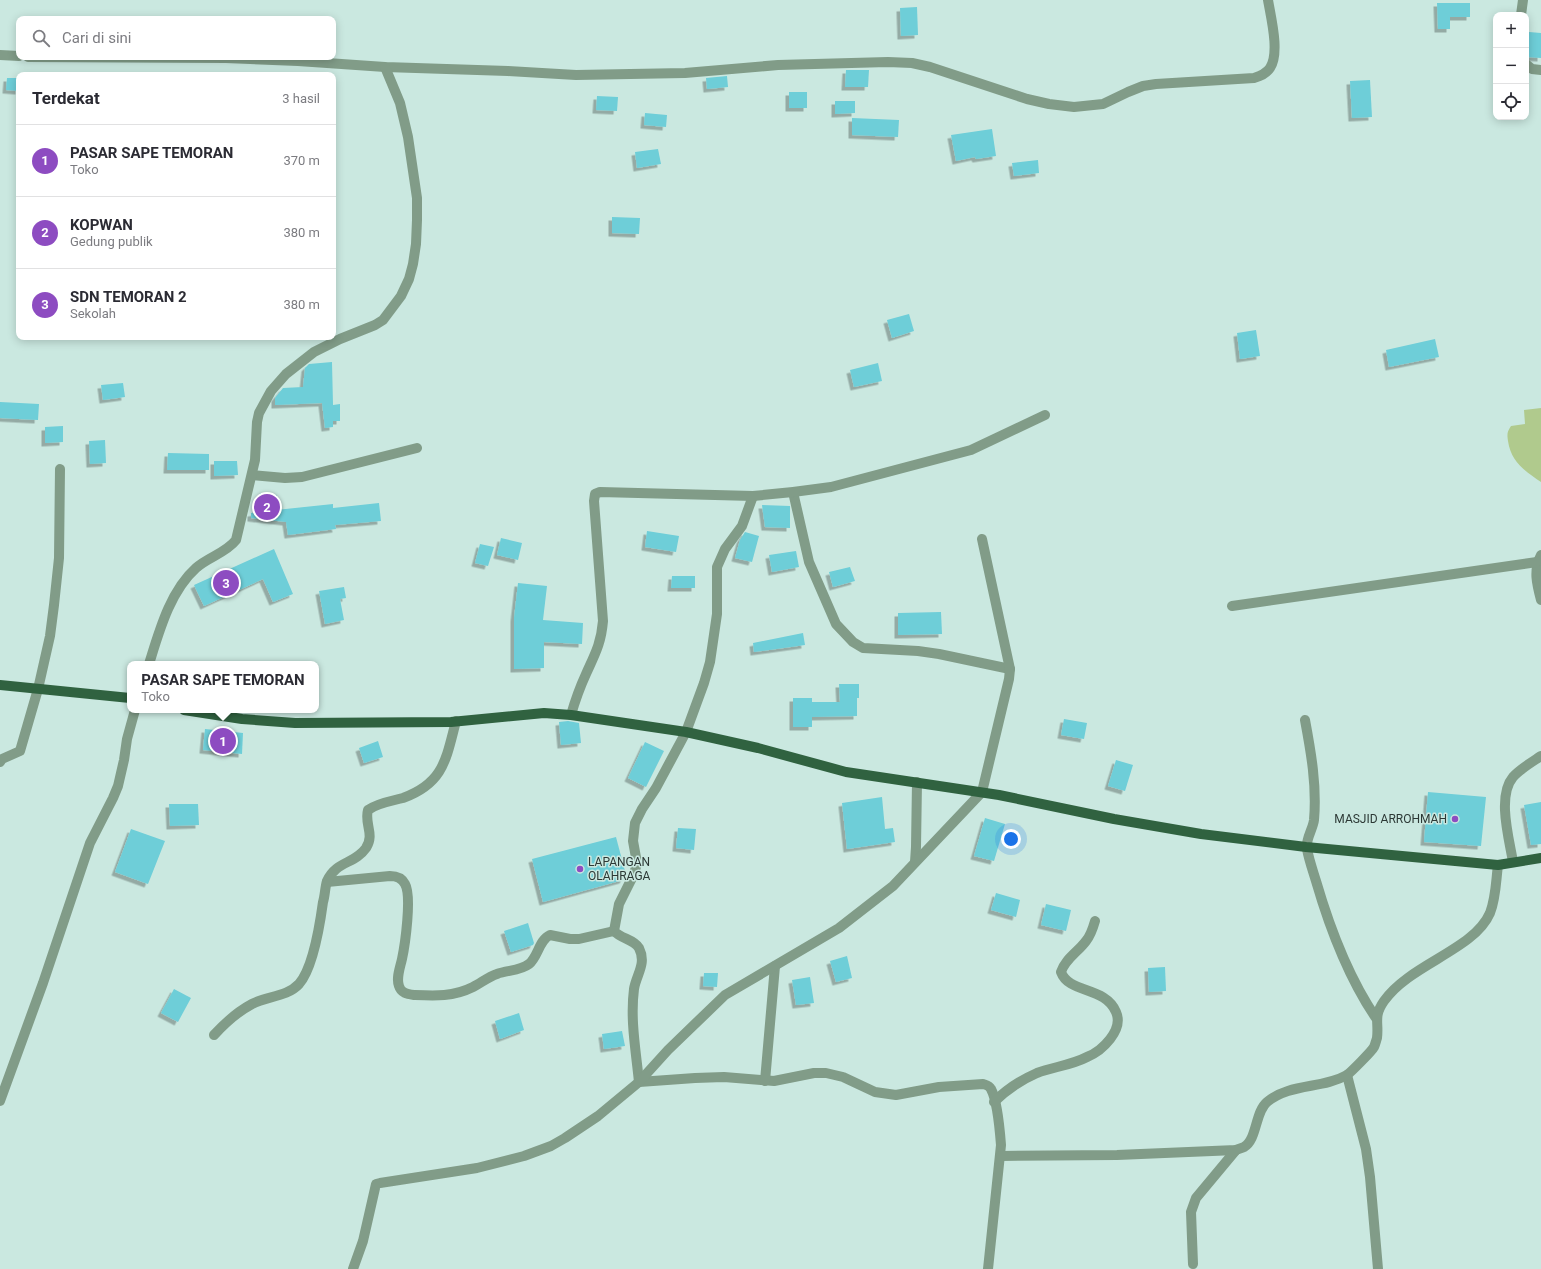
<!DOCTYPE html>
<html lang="id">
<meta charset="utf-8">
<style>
body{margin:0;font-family:Roboto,sans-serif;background:#f7f7f7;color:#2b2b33}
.controls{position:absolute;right:12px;top:12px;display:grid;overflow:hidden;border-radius:8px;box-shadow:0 2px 10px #0003}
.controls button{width:36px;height:36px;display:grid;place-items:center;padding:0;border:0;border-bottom:1px solid #e1e1e2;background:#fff;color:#2b2b33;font:20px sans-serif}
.you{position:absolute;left:1011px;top:839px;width:14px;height:14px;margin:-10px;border:3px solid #fff;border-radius:50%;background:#1a73e8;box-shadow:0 0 0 6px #1a73e833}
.badge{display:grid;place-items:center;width:26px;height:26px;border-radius:50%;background:#8d4cc1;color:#fff;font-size:13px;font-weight:700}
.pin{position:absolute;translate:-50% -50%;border:2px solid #fff;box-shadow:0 1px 4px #0006}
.popup{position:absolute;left:127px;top:661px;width:192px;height:52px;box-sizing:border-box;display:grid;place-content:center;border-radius:8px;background:#fff;filter:drop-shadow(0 1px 3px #0005);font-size:13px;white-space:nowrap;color:#7c7c81}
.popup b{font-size:15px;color:#2b2b33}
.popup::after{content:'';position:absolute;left:50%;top:100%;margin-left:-8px;border:8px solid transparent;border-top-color:#fff}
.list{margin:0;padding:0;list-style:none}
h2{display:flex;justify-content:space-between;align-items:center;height:52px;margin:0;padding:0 16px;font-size:17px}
h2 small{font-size:13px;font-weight:400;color:#7c7c81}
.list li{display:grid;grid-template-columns:26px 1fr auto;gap:12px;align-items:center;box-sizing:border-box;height:72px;padding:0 16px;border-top:1px solid #e1e1e2}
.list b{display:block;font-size:15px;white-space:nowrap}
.list p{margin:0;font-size:13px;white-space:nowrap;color:#7c7c81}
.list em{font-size:13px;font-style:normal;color:#7c7c81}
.icon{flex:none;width:22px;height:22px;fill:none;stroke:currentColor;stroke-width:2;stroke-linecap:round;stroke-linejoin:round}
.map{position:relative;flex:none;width:1541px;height:1269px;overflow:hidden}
.search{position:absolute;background:#fff;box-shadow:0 2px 10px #0003;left:16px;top:16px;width:320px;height:44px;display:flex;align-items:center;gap:10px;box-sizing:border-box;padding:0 14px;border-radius:8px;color:#7c7c81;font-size:15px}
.panel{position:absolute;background:#fff;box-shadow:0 2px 10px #0003;left:16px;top:72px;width:320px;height:268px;border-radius:8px}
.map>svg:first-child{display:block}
</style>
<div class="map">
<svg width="1541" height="1269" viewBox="0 0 1541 1269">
<defs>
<filter id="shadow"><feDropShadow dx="-3.5" dy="3.5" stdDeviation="0" flood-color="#0004"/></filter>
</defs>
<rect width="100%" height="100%" fill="#cae8e0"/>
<path fill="#b0ca8d" d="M1541,408V482C1525,471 1511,462 1508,441C1507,434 1507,432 1511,426L1525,424L1524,410Z"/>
<g fill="#6eced8" filter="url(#shadow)">
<path d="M1437,3H1470V17H1450V29H1438Z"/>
<path d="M917,7L918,35L901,36L900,8Z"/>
<path d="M1529,32L1541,33V58L1527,57Z"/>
<path d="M846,70H869L868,87H845Z"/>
<path d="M727,76L728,87L707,89L706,78Z"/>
<path d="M7,78H19V91L6,90Z"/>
<path d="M1370,80L1372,117L1352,118L1350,81Z"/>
<rect x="789" y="92" width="18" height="16"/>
<path d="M597,96L618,97L617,111L596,110Z"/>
<path d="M835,101H855V113L835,114Z"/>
<path d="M645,113L667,115L666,127L644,125Z"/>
<path d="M852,118L899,120L898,137L852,135Z"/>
<path d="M992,129L996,156L976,159L975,157L956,161L951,135Z"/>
<path d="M658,149L661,164L637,168L635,152Z"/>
<path d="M1038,160L1039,173L1014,176L1012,163Z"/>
<path d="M612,217L640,218L639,234L612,233Z"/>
<path d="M909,314L914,331L892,338L887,320Z"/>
<path d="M1256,330L1260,356L1240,359L1237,333Z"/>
<path d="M1435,339L1439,357L1389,367L1386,350Z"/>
<path d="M332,362L333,405L340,404V421H333V427L325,428L322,403L275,405V398L283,388L303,387L305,368L309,364Z"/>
<path d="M878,363L882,381L854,387L850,370Z"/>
<path d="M123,383L125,397L103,400L101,385Z"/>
<path d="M0,402L39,404L38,420L0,418Z"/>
<path d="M63,426V442L45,443V427Z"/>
<path d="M105,440L106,463L90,464L89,441Z"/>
<path d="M168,453L209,454V470H167Z"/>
<path d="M214,461H237L238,475L214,476Z"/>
<path d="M260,493L277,495L276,510L333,504V508L379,503L381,521L335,525L336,529L288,535L286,522L251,518V513L258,512Z"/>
<path d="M762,505L790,506V528L765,527Z"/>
<path d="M647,531L679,536L676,552L645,547Z"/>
<path d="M745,532L759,536L752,562L735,558L740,540Z"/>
<path d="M501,538L522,543L518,560L497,555Z"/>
<path d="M480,544L494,547L488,566L475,563Z"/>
<path d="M274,549L293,594L273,602L263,579L204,606L194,585Z"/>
<path d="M796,551L799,567L772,572L769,555Z"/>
<path d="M850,567L855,581L833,587L829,572Z"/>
<path d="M672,576H695V588H671Z"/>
<path d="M518,583L547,586L543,620L583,623L582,644L544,642V668L514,669V618Z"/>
<path d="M344,587L346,598L340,599L344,620L325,624L319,591Z"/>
<path d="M941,612L942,634L898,635V613Z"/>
<path d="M803,633L805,645L754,652L753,643Z"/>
<path d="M839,684H859V698H857V716L812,717V727H793V698H812V702H840Z"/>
<path d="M1064,719L1087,723L1084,739L1061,735Z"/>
<path d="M568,721L579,723L581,743L561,745L559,722Z"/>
<path d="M205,729L243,733L242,754L203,750Z"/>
<path d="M378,741L383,757L364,763L359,748Z"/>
<path d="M645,742L664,751L646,787L628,778Z"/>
<path d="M1116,760L1133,765L1125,791L1108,786Z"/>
<path d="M1428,792L1486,797L1481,846L1424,842Z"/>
<path d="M882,797L885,829L893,828L895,842L847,849L842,803Z"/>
<path d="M1541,802V844L1531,845L1524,805Z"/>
<path d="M169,804H198L199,825L170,826Z"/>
<path d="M985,818L1005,824L994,861L974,856Z"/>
<path d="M678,828L696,829L694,850L676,848Z"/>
<path d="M131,829L165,841L148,884L115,872Z"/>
<path d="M616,837L626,875L623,880L543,902L532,859Z"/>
<path d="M996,893L1020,900L1016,917L991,910Z"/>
<path d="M1046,904L1071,910L1066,931L1041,925Z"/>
<path d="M528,923L534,943L533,945L511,952L504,931Z"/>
<path d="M847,956L852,978L836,982L830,961Z"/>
<path d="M1165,967L1166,991L1149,992L1148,968Z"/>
<path d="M704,973H718L717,987L703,986Z"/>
<path d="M810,977L814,1003L796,1005L792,980Z"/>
<path d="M174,989L191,998L178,1022L161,1013Z"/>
<path d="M519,1013L524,1030L500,1039L495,1021Z"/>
<path d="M622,1031L625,1046L604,1049L602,1034Z"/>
</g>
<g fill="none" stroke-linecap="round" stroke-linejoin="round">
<g stroke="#819c88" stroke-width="10">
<path d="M1521,15L1523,0"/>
<path d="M0,55L19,56"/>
<path d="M28,57L226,58L298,61L385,67L508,71L576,75L685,73L778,65L888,62L912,63L930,67L1027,99L1049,104L1074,107L1103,104L1128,92L1143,86L1156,84L1254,78C1260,76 1266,74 1270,68C1280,53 1271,18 1268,0"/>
<path d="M1526,64L1532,69L1541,70"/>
<path d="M252,475L285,478L302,477L417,448"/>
<path d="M793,492L809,562L836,624L853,642L863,648L918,651L939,654L1010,669"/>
<path d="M753,496L742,526L725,549L717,567V614L710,662L704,683L686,732L656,788L642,809L635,823L633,841L637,863L634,874L619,904L614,931C621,939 634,939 639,948C647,964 636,975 634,989C630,1020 636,1051 639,1082L695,1078L724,1077L774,1081L814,1073H826L843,1077L875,1092L896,1095L939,1087L983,1084C986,1085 989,1085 991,1089C997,1100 1000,1132 1001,1145L988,1269"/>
<path d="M1541,555C1533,570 1537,585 1541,600"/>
<path d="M1232,606L1537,562"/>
<path d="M149,664C159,632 170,591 196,568C208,557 226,553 236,540L255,460L257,422L259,413L271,391L286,374L314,352L340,339L375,325L383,320L401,296L409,279L413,264L416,244L417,220V198L408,137L400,103L385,67"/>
<path d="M571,715C575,701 580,687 586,674C595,654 601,644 603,621L594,501L595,494L600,492L753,496L793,492L831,487L971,450L1045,415"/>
<path d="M1305,720C1311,752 1317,786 1314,820C1313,829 1305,840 1307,849C1309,860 1313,871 1316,881C1330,929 1348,977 1376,1018"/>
<path d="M0,762L2,759L20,751L38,689L50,636L54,605L59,558L60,469"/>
<path d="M915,862L916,847L917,782"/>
<path d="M1513,862C1509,838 1497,796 1513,777C1520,769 1532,762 1541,756"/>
<path d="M327,882L390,876C396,876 402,878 405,884C412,896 405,945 402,959C400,968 396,978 399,986C401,993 407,994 414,995C435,996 453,997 473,987C481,983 488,977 497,974C507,970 520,971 529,964C538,957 539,940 550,935L570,939H579L614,931"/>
<path d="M214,1035C225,1023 237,1012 252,1004C267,996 287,997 299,984C313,968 320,924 323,902C325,896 325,887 327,881C336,861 355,864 366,848C375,834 364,824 368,810C377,803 392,801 403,798C444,783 446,759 456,721"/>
<path d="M1347,1075L1366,1149L1370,1177L1378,1269"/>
<path d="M765,1081L775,966"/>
<path d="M0,1101L43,983L90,843L113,798L118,786L124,760L127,739L135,710"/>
<path d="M994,1102C1007,1089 1021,1080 1037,1073C1053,1067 1072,1065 1087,1057C1102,1051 1124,1030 1116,1012C1105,986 1069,994 1061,972C1065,959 1078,952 1086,941C1091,935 1093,928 1095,921"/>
<path d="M1001,1156L1117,1155L1236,1150C1238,1149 1242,1148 1244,1147C1257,1140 1255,1112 1267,1102C1290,1083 1322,1089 1347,1075C1351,1072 1372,1051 1374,1047C1375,1045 1376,1041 1377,1038C1379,1022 1373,1017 1384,1001C1410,964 1474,950 1490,913C1496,898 1496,880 1498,865"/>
<path d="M1193,1264L1191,1212L1196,1198L1236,1150"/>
<path d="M353,1269L363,1241L376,1184L380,1183L477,1168L524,1156L551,1146L565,1138L598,1116L639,1082L668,1050L725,995L839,928L893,886L982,792L1009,679L1010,669L982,539"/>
</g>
<g stroke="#306240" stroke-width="10">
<path d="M0,685L130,698"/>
<path d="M184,710L242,719L295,723L451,722L544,713L571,715L686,732L758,748L846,772L999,795L1114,819L1201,834L1306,847L1498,865L1541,858"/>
</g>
</g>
<g fill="#8d4cc1" stroke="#cae8e0" stroke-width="1.5">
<circle cx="1455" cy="819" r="4"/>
<circle cx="580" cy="869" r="4"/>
</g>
<g text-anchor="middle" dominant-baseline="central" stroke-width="3" stroke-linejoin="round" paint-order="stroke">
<g font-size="12" fill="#2c3835" stroke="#cae8e0" text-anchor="end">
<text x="1447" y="819">MASJID ARROHMAH</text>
<text x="588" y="862" text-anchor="start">LAPANGAN<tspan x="588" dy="14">OLAHRAGA</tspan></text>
</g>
</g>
</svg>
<div class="controls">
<button>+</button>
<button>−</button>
<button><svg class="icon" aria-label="locate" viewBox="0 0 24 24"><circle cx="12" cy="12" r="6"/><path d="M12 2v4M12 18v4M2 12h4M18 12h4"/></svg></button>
</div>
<div class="you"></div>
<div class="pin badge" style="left:223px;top:741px">1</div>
<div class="popup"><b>PASAR SAPE TEMORAN</b>Toko</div>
<div class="pin badge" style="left:267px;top:507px">2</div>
<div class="pin badge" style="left:226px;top:583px">3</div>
<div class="search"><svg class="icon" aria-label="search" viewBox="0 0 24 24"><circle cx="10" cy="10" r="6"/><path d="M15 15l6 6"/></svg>Cari di sini</div>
<section class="panel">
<h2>Terdekat<small>3 hasil</small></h2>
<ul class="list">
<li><span class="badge">1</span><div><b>PASAR SAPE TEMORAN</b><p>Toko</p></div><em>370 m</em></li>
<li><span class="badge">2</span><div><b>KOPWAN</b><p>Gedung publik</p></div><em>380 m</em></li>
<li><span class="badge">3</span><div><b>SDN TEMORAN 2</b><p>Sekolah</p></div><em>380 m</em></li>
</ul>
</section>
</div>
